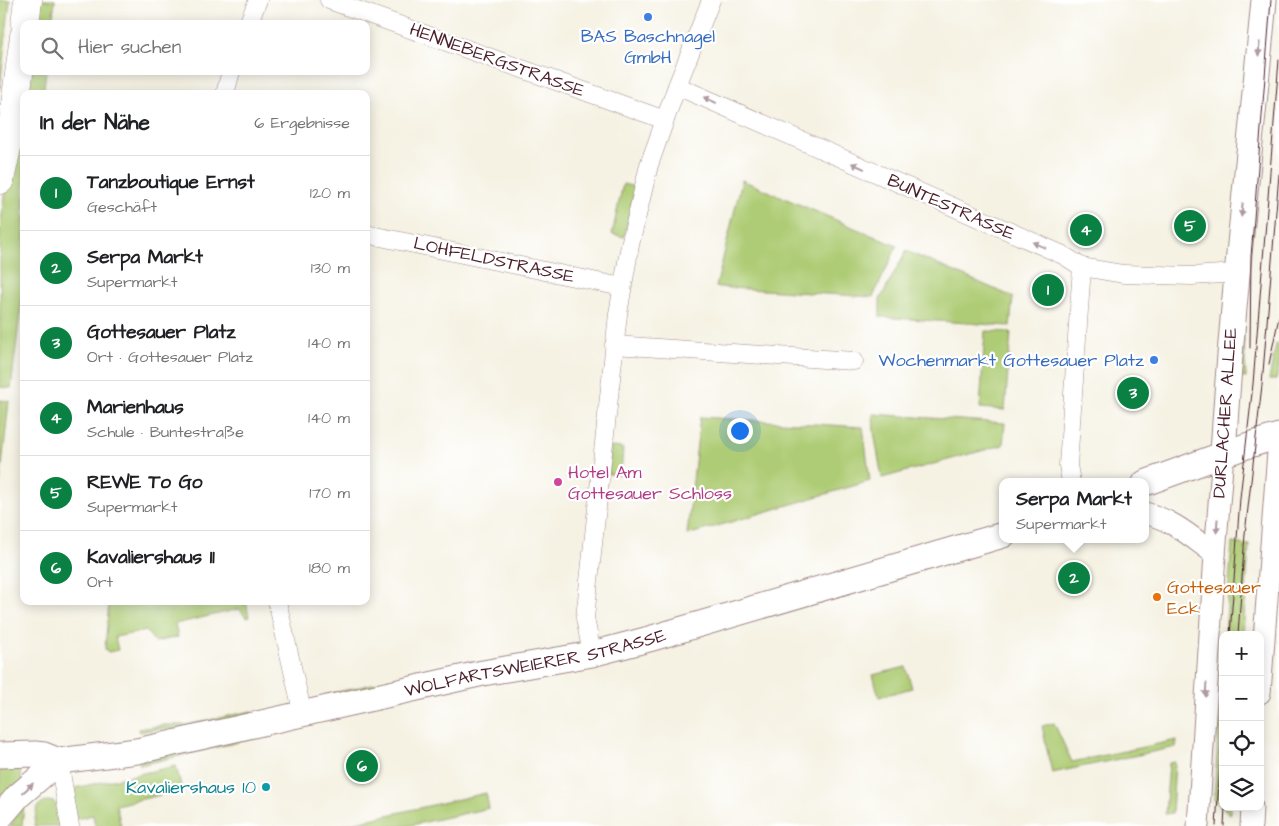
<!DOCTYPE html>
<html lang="de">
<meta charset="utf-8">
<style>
body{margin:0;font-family:"Architects Daughter",sans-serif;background:#f6f6f6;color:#202124}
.controls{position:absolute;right:15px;bottom:15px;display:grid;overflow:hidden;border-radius:10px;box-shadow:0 2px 12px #0003}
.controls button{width:45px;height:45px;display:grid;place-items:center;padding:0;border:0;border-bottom:1px solid #e0e0e0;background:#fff;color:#202124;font:25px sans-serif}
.you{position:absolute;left:739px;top:430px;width:18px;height:18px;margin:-12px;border:4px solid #fff;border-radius:50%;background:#1a73e8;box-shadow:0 0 0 8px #1a73e833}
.badge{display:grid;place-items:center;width:32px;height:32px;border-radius:50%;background:#0b8043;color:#fff;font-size:16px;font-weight:700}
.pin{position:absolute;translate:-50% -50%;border:2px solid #fff;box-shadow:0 1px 5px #0006}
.popup{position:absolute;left:999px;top:478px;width:150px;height:65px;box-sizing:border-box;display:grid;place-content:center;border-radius:10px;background:#fff;filter:drop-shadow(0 1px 4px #0005);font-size:16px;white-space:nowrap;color:#757577}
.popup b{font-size:19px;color:#202124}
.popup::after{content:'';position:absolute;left:50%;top:100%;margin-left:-10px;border:10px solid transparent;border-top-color:#fff}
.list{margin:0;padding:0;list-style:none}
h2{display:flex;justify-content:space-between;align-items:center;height:65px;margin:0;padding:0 20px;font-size:21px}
h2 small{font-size:16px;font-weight:400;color:#757577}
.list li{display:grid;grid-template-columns:32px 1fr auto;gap:15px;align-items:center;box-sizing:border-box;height:75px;padding:0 20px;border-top:1px solid #e0e0e0}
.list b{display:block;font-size:19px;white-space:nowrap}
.list p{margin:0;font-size:16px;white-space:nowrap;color:#757577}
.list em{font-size:16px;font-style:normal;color:#757577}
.icon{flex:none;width:28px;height:28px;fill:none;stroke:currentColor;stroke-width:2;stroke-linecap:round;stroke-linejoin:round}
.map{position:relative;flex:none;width:1279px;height:826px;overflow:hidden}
.search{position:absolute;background:#fff;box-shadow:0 2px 12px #0003;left:20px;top:20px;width:350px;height:55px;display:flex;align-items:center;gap:12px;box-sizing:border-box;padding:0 18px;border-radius:10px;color:#757577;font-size:19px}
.panel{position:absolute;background:#fff;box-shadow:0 2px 12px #0003;left:20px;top:90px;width:350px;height:515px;border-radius:10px}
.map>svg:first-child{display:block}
</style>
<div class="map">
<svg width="1279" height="826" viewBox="0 0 1279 826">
<rect width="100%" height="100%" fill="#fff"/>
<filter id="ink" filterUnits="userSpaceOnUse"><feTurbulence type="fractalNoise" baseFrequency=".02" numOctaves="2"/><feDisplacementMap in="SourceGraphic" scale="10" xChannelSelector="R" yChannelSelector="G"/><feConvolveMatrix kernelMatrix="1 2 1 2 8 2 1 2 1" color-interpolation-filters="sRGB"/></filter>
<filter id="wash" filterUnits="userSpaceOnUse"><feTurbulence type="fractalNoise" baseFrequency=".0096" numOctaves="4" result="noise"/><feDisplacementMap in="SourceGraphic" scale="20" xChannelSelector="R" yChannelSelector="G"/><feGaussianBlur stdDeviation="1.12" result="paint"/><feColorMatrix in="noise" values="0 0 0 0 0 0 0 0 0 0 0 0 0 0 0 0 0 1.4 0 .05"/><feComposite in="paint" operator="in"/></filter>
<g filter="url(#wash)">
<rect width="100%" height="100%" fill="#f5f2e3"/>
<g fill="#aecc74" stroke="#7c7650">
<path d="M0,0H10L0,88Z"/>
<path d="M35,0H55L52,24H32Z"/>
<path d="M27,71H46L43,94H24Z"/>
<path d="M21,146L24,153V282L11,388L0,387V231L5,187Z"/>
<path d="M742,180L897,246L873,297L716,287Z"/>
<path d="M623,184L635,187L624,237L612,234Z"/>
<path d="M906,251L1013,297L1010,326L880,317V300Z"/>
<path d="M1243,326L1246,378L1237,377Z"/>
<path d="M985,331L1011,332L1005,410L980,408Z"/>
<path d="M1276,344H1279V368L1276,380H1269Z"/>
<path d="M0,400L9,401L0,483Z"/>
<path d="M873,414L1005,423L1003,445L882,478L874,432Z"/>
<path d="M700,417L863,427L870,481L687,535Z"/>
<path d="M611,447L623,448L621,475L608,474Z"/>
<path d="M1232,543L1249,545L1243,635H1225Z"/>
<path d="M109,601H246L249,617L247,618L239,609L175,624L178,637L155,642L146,631L115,637L118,650L108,652L105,649Z"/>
<path d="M473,661L474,666L327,699L325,695Z"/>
<path d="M906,667L912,688L879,697L873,675Z"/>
<path d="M1223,673V807H1231L1230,814L1214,800Z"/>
<path d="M252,711L253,716L186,729H160L140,732L139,729L165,725H186Z"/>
<path d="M1054,723L1072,762L1177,740L1176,747L1052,773L1042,726Z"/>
<path d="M285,726L286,731L140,765L139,761Z"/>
<path d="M1175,762L1172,813L1165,814L1169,763Z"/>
<path d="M19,766L22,782L0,804V768Z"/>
<path d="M176,766L182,790L116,805L121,826H95L93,815L76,819L73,797L75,788Z"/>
<path d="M486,793L489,808L407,826H339Z"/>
<path d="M48,801L54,802L58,808L61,826H34L37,807L42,803Z"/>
<path d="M24,805L22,826H10Z"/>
</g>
</g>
<g filter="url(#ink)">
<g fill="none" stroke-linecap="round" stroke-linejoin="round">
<g stroke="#a08887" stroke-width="19">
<g id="minor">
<path d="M329,0L665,120"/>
<path d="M248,24L258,0"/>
<path d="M677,86L1063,255L1082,267L1123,274L1192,276L1236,273"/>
<path d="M225,94L231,71"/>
<path d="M366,234L622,287"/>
<path d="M614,345L854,361"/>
<path d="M1071,482L1068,465L1082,267"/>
<path d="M277,601L303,715"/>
<path d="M592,654L585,618L618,314L630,245L649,165L677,86L711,0"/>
<path d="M59,761L70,826"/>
</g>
</g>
<g stroke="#a08887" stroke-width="23">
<g id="tertiary">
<path d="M1145,513C1175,521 1191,537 1215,554"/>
<path d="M1260,693L1279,438"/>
<path d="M1198,826L1215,554L1223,454"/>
<path d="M1251,826L1252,807"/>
</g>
</g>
<g stroke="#a08887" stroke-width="27">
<g id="secondary">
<path d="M1223,454C1232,302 1250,152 1264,0"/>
<path d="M1145,483L1246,446L1279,436"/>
<path d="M0,755L35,754L44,755L59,761"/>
<path id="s1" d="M0,817L18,796L59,761L137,751L169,744L483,673L592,654L649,639L1003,535"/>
</g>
</g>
<g stroke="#a08887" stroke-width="29">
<g id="primary">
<path d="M25,24L28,0"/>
<path d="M0,180L13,120L24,36"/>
</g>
</g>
<use href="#minor" stroke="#fff" stroke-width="18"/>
<use href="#tertiary" stroke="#fff" stroke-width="21"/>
<use href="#secondary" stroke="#fff" stroke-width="25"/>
<use href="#primary" stroke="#fff" stroke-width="28"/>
<g stroke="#4a1f2b" stroke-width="1">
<path d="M1250,348L1251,257L1271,0"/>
<path d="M1269,364L1279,317"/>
<path d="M1230,635L1240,498L1253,384L1279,60"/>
<path d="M1238,635L1245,534L1262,385L1279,174"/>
<path d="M1216,826L1223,724"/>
<path d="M1224,826L1225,807"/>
</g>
</g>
<defs><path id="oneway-solid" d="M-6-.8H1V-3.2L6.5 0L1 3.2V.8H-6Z" transform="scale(1.25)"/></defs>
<g fill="#ae9aa0">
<use href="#oneway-solid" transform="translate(1259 49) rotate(95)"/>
<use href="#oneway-solid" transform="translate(710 100) rotate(-156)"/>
<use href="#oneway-solid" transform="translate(858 166) rotate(-156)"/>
<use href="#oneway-solid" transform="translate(1242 210) rotate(96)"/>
<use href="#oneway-solid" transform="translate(1039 245) rotate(-156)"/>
<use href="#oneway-solid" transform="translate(1217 526) rotate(94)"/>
<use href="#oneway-solid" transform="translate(1206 690) rotate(93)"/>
<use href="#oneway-solid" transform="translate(28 788) rotate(-42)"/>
</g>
</g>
<g fill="#3f7fe0" stroke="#fff" stroke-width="2">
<circle cx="648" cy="17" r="5"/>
<circle cx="1154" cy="360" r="5"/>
</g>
<circle fill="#d1479c" stroke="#fff" stroke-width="2" cx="558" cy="482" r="5"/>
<circle fill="#e8710a" stroke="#fff" stroke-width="2" cx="1157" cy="597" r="5"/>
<circle fill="#0f9aa8" stroke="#fff" stroke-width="2" cx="266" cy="787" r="5"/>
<g text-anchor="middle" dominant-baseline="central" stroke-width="4.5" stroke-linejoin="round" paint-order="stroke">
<g font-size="18" fill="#366cbe" stroke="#fff">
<text x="648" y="36">BAS Baschnagel<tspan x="648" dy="21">GmbH</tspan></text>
<text x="1144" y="360" text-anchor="end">Wochenmarkt Gottesauer Platz</text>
</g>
<g font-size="18" fill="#4a1f2b" stroke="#fff">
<text transform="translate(497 60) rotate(20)">HENNEBERGSTRASSE</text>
<text transform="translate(951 207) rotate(24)">BUNTESTRASSE</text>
<text transform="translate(494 260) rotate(12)">LOHFELDSTRASSE</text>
<text transform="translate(1225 413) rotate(-86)">DURLACHER ALLEE</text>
<text stroke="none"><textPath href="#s1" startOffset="568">WOLFARTSWEIERER STRASSE</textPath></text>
</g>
<g font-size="18" fill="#b23c85" stroke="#fff" text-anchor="start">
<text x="568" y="472">Hotel Am<tspan x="568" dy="21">Gottesauer Schloss</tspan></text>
</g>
<g font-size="18" fill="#c56008" stroke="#fff" text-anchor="start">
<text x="1167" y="587">Gottesauer<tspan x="1167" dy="21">Eck</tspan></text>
</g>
<g font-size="18" fill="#0d838f" stroke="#fff" text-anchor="end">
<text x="256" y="787">Kavaliershaus 10</text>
</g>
</g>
</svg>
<div class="controls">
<button>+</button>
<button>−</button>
<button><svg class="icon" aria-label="locate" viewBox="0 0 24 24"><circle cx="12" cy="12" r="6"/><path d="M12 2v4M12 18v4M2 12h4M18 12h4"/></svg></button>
<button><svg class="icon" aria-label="layers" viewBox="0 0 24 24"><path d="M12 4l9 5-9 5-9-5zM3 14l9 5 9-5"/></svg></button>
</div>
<div class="you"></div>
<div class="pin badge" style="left:1048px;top:290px">1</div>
<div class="pin badge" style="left:1074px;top:578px">2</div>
<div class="popup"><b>Serpa Markt</b>Supermarkt</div>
<div class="pin badge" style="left:1133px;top:393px">3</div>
<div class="pin badge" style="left:1086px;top:230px">4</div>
<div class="pin badge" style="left:1190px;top:226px">5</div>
<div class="pin badge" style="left:362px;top:766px">6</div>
<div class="search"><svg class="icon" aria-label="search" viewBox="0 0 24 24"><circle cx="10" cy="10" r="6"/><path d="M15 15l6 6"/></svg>Hier suchen</div>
<section class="panel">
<h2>In der Nähe<small>6 Ergebnisse</small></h2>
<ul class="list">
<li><span class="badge">1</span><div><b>Tanzboutique Ernst</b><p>Geschäft</p></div><em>120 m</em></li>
<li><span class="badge">2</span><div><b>Serpa Markt</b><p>Supermarkt</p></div><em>130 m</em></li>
<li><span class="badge">3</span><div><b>Gottesauer Platz</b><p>Ort · Gottesauer Platz</p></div><em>140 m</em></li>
<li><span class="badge">4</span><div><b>Marienhaus</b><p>Schule · Buntestraße</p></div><em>140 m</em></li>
<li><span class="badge">5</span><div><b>REWE To Go</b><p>Supermarkt</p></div><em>170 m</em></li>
<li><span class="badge">6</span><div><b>Kavaliershaus 11</b><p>Ort</p></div><em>180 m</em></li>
</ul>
</section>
</div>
